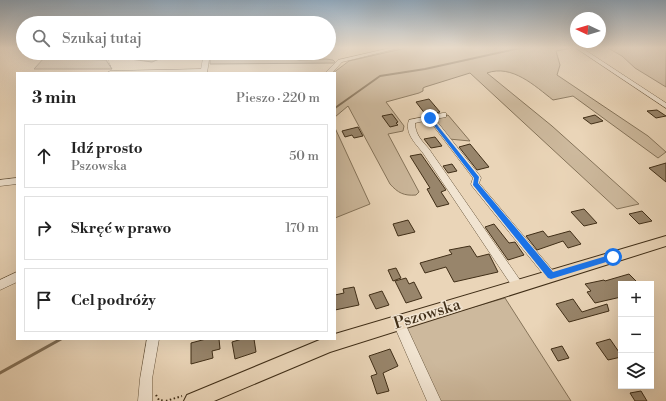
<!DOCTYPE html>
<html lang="pl">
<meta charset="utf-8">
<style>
body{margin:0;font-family:"Libre Bodoni",serif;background:#f6f6f6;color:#222}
.controls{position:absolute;right:12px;bottom:12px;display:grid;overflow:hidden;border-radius:0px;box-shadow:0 4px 16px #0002}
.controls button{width:36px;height:36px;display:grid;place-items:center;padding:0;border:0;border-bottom:1px solid #e0e0e0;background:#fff;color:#222;font:20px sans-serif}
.compass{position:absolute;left:570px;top:12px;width:36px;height:36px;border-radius:50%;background:#fff;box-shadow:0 4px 16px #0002;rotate:274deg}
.stop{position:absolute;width:12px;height:12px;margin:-9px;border:3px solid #1a73e8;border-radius:50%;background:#fff}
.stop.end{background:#1a73e8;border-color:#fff;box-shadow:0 1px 4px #0008}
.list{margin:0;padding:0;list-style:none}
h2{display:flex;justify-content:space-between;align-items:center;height:52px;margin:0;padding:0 16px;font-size:17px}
h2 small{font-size:13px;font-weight:400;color:#767676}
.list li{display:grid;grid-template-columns:26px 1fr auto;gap:12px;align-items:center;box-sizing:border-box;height:64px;margin:0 8px 8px;padding:0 8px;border:1px solid #e0e0e0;border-radius:0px}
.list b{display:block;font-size:15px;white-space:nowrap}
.list p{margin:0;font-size:13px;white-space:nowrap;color:#767676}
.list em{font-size:13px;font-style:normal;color:#767676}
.icon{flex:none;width:22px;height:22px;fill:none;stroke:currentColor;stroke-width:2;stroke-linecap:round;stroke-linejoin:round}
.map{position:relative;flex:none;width:666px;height:401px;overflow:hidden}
.search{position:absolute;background:#fff;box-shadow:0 4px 16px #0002;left:16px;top:16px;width:320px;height:44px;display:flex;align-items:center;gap:10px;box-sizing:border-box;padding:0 14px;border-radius:22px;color:#767676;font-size:15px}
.panel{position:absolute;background:#fff;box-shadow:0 4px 16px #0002;left:16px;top:72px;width:320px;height:268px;border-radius:0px}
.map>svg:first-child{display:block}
</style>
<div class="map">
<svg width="666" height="401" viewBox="0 0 666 401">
<rect width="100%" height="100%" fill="#ead5b8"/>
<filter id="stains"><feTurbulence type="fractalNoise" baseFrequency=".005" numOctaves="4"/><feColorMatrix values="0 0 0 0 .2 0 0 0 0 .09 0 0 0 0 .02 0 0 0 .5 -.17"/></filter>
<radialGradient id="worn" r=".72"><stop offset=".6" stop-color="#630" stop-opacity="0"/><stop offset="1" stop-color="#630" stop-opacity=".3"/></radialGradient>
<g fill="#cdb99d" stroke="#86745a">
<path d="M406,48H572L556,51L560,65L557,75L648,136L666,152L658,158L573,96L553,100C535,86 512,64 487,73L552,126L639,204L617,209L470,73L425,87L423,88V91L419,93L386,102L404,126L403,131L388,134L419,192L416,195C404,196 398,193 390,184L348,106L335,117V73H333L349,61Z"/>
<path d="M608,48H666V87L635,68L622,56Z"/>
<path d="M113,53H174L152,62L115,57Z"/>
<path d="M210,55L270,56L300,60L326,59L333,60L336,63L210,64Z"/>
<path d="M44,58L106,60L112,69H34Z"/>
<path d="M448,115L470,141L449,139L433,119Z"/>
<path d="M335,128L370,204L335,218Z"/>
<path d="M505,298L571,401H438L401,328Z"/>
</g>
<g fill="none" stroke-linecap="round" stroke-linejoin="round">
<path stroke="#837057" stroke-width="2" d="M335,108L380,76L425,69L520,48"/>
<path stroke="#837057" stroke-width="3" d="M0,373L61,339"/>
</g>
<g fill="#98856b" stroke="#402e17">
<path d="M429,99L440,112L426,115L416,102Z"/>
<path d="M657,110L666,116L656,118L647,111Z"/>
<path d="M392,114L398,122L396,123L398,125L390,127L382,116Z"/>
<path d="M595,115L603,121L591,124L583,118Z"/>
<path d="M358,127L363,136L354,138L352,135L345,137L342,131Z"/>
<path d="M435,137L442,146L431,148L424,139Z"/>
<path d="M470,144L489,167L477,170L459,147Z"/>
<path d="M421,154L446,190L441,192L449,204L437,207L427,189L430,188L410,156Z"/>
<path d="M666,163V182L649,168Z"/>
<path d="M452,164L457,171L448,173L443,166Z"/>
<path d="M584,209L597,223L584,226L571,212Z"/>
<path d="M642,211L652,221L639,224L629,214Z"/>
<path d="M408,220L415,232L398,236L393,224Z"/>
<path d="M494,224L509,243L515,242L524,255L508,260L485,227Z"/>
<path d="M543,231L548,237L570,231L581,244L568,248L563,241L537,250L526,236Z"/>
<path d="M470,246L477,257L489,254L498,272L454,282L446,267L425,273L420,263L452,254L449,250Z"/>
<path d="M396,268L401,278L393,281L388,270Z"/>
<path d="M629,274L639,284H621V297L595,303L587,292L591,291L585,284L604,280L605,281Z"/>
<path d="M406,278L409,284L414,282L422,298L406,303L395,281Z"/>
<path d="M354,287L359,305L335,310V295L344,293L343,289Z"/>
<path d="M382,291L389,305L376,309L369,295Z"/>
<path d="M573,299L582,312L607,304L609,311L569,322L556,304Z"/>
<path d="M206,339H219L220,349L212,351L213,358L191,364V343Z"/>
<path d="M242,339H254L256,352L235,359L232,342Z"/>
<path d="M610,339L621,355V357L608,360L596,343Z"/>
<path d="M562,346L569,358L558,361L551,349Z"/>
<path d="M390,349L398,366L383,373L389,391L377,394L371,376L377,374L369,356Z"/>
<path d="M641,391L647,401H635L630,393Z"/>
</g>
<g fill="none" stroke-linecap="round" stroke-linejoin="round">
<g stroke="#6a583f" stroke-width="1">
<g id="minor">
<path d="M390,48H399L342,62L332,73H325L338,60Z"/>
<path d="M576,48H582L666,103V108Z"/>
<path d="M103,53H109V54L106,56Z"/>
<path d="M204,53H210L207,73H107L110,71L201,69Z"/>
<path d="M443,113H446V117L435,119L480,176L481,178L479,183L555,273L556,276L555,279L551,281L547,279L472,186L471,184L473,178L429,120L415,123C415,134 422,141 429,149L522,283L523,286L522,289L518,291L514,289L423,153C416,144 404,133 409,120Z"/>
<path d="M17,178V184L0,186V180Z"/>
<path d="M17,272V282L0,290V280Z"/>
<path d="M399,317L403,319L441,401H427L393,323L395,319Z"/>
<path d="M147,339H159L152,379V401H138L140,379Z"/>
</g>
</g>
<g stroke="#402e17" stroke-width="2">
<path id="major" d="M666,236V246L330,352L214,401H184L187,395L322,339H335V334Z"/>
</g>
<g stroke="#402e17" stroke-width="1" stroke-dasharray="0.5 1.5" stroke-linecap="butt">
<path d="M637,48H646"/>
<path d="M213,54L251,55"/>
<path d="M108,60L111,67"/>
</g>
<g stroke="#402e17" stroke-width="2" stroke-dasharray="1.5 2.5" stroke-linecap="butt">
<path d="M156,395L159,400L165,401"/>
<path d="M166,401L182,396"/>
</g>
<use href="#minor" fill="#f1e4d1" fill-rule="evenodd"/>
<use href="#major" fill="#ead5b8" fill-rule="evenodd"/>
</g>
<linearGradient id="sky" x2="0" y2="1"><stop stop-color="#91aabf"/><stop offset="0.46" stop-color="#f6ecdf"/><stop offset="1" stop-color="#f6ecdf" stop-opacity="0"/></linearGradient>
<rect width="666" height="104" fill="url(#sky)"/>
<path fill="#1a73e8" d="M430,116L479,177L478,183L553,272L613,254H616V259L551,279L548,278L473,185L474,178L429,119Z"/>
<g text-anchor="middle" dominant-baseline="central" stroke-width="3" stroke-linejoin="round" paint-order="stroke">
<g font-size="16" fill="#402e17" stroke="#f1e4d1">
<text transform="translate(427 314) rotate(-17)">Pszowska</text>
</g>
</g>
<rect width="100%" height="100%" filter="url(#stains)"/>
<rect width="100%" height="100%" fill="url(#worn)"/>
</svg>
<div class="controls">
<button>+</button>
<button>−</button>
<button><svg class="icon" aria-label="layers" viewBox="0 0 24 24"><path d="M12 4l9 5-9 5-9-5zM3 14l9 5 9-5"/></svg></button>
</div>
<svg class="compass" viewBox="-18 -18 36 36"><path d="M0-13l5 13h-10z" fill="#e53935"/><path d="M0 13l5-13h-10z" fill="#767676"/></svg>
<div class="stop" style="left:613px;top:257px"></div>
<div class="stop end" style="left:430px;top:118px"></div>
<div class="search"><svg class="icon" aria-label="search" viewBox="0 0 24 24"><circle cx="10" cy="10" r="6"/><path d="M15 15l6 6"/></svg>Szukaj tutaj</div>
<section class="panel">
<h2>3 min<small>Pieszo · 220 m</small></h2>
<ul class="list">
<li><svg class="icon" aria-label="ahead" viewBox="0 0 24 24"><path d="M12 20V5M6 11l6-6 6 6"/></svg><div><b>Idź prosto</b><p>Pszowska</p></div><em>50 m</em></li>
<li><svg class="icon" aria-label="right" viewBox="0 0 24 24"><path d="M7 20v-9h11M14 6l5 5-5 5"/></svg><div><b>Skręć w prawo</b></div><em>170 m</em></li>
<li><svg class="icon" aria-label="arrive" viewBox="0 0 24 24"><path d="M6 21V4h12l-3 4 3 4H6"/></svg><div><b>Cel podróży</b></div></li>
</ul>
</section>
</div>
